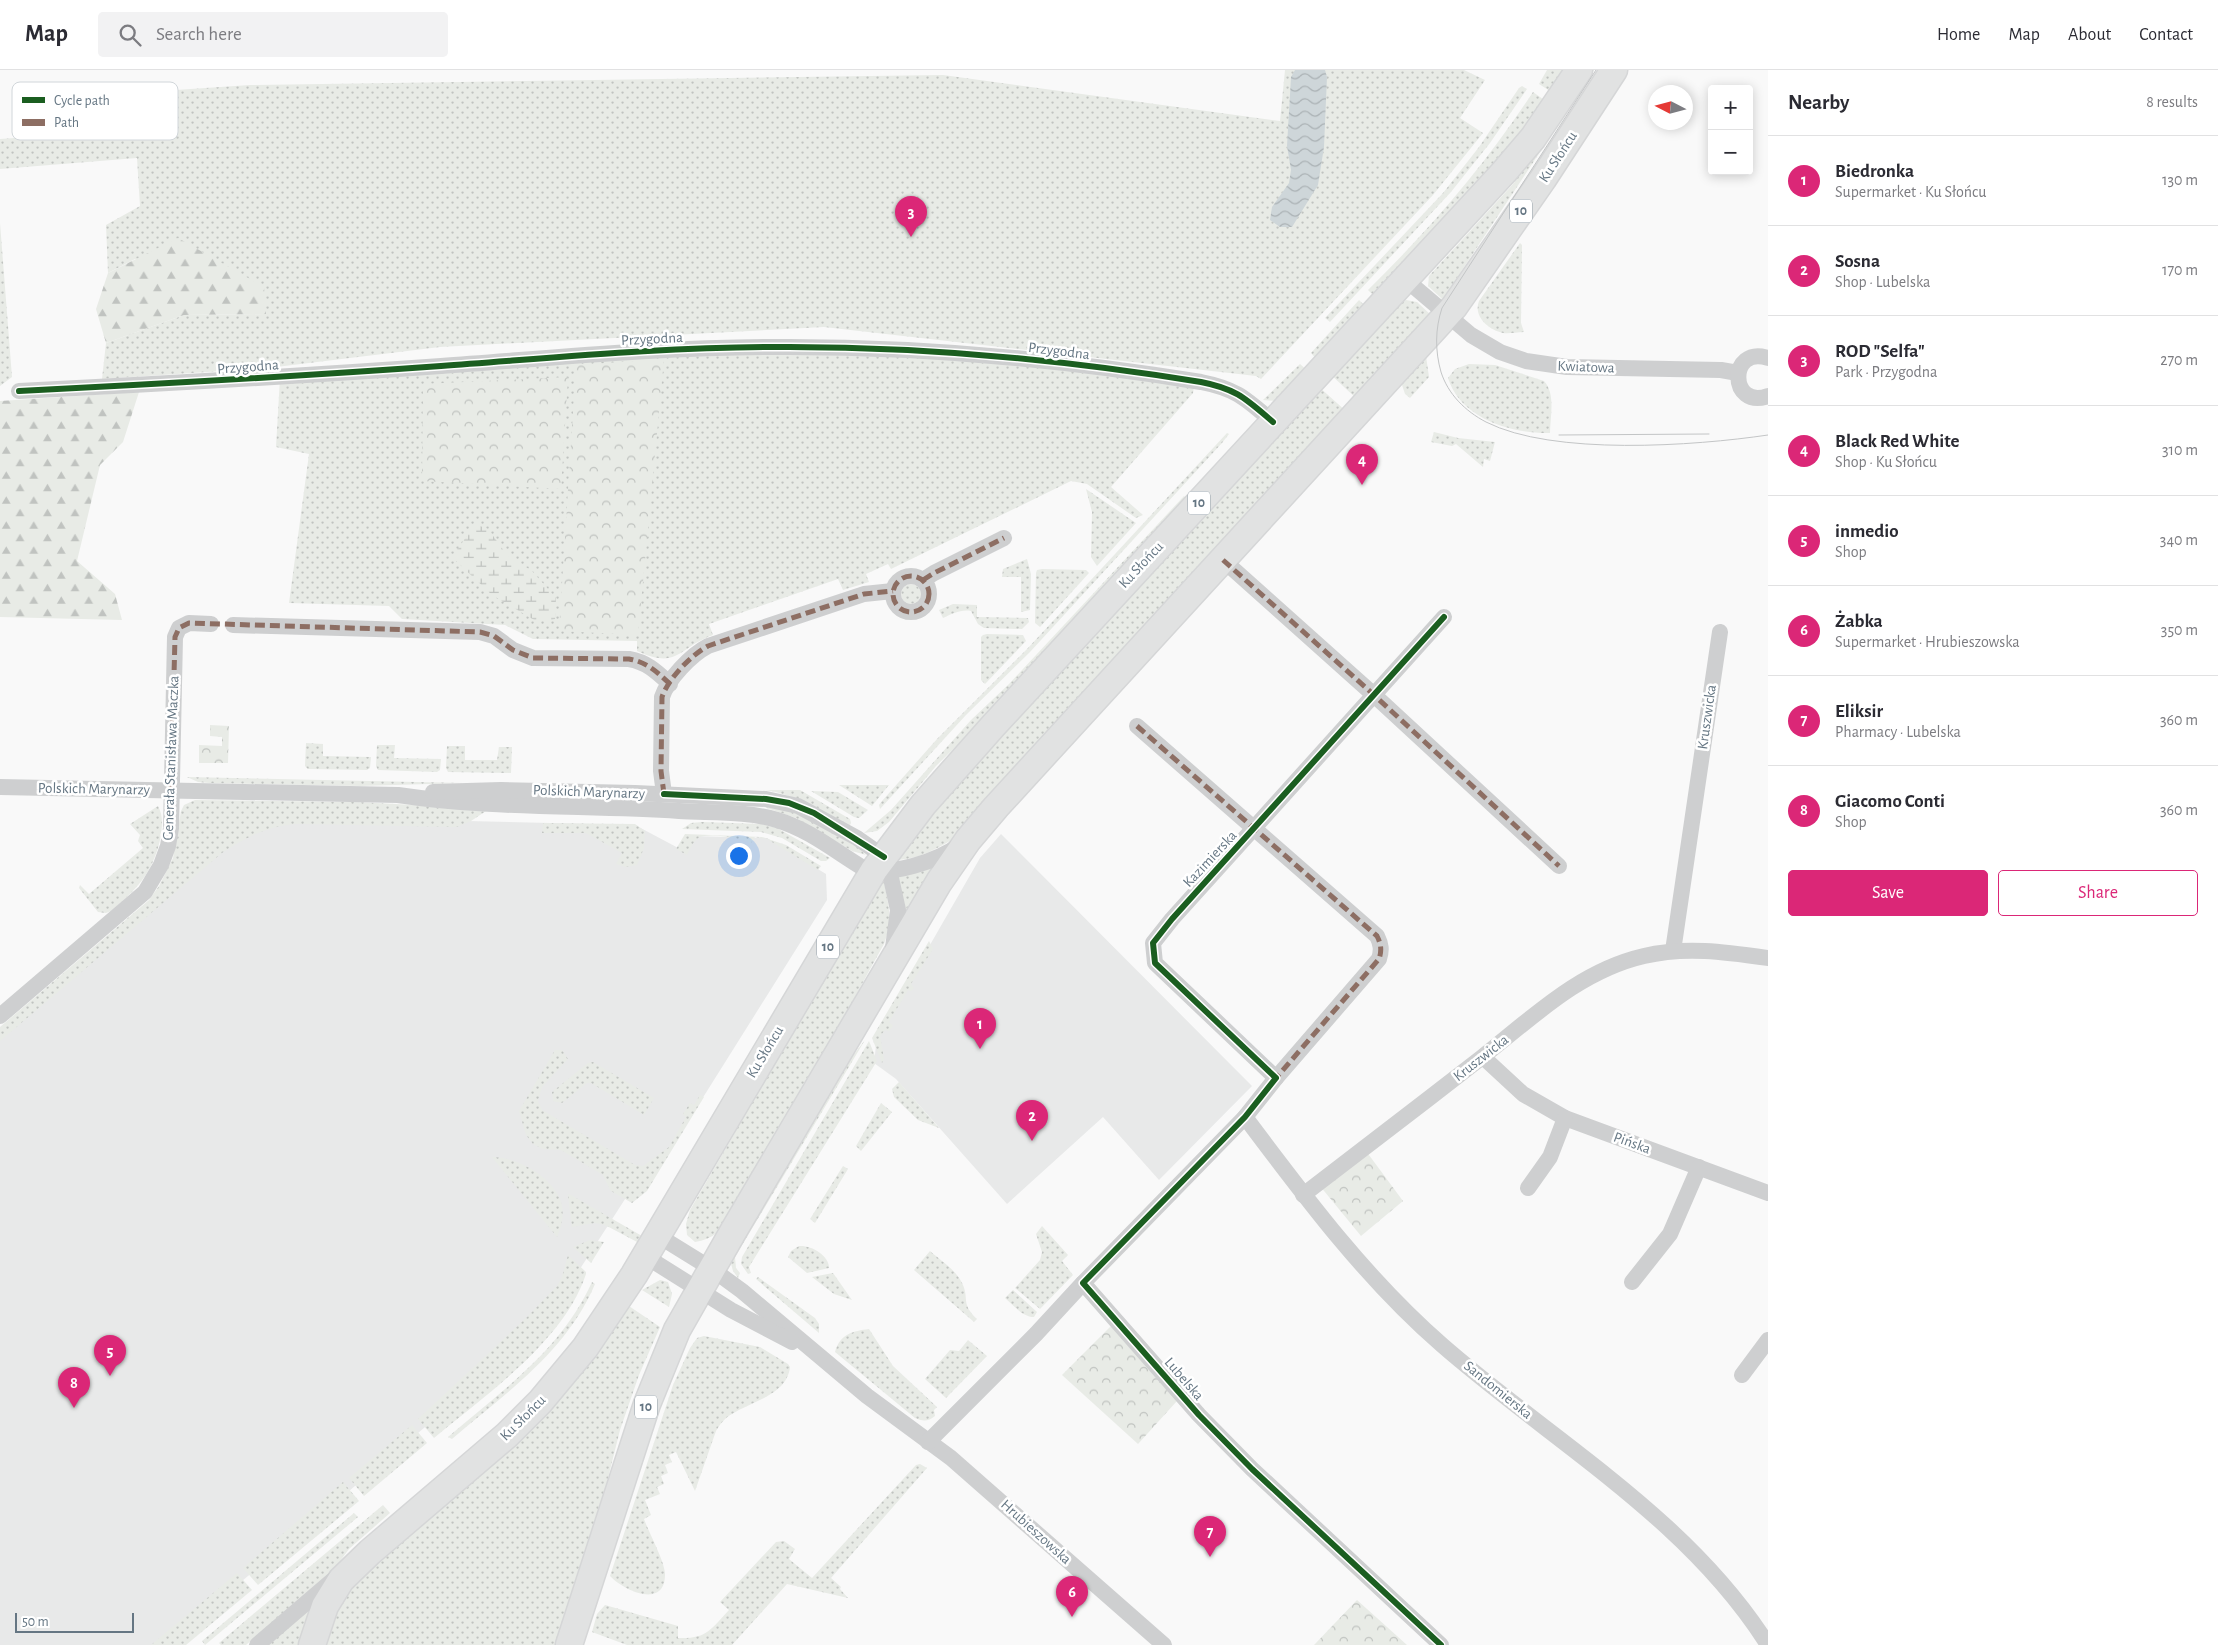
<!DOCTYPE html>
<meta charset="utf-8">
<style>
body{margin:0;font-family:"Alegreya Sans",sans-serif;background:#f2f2f3;color:#2b2b33}
.controls{position:absolute;right:15px;top:15px;display:grid;overflow:hidden;border-radius:5px;box-shadow:0 2px 12px #0003}
.controls button{width:45px;height:45px;display:grid;place-items:center;padding:0;border:0;border-bottom:1px solid #e1e1e2;background:#fff;color:#2b2b33;font:25px sans-serif}
.compass{position:absolute;left:1648px;top:15px;width:45px;height:45px;border-radius:50%;background:#fff;box-shadow:0 2px 12px #0003;rotate:276deg}
.scale{position:absolute;left:15px;bottom:12px;width:119px;box-sizing:border-box;padding-left:5px;border:2px solid #657683;border-top:0;font-size:14px;line-height:18px;white-space:nowrap;color:#657683;-webkit-text-stroke:4px #fff;paint-order:stroke}
.you{position:absolute;left:738px;top:785px;width:18px;height:18px;margin:-12px;border:4px solid #fff;border-radius:50%;background:#1a73e8;box-shadow:0 0 0 8px #1a73e833}
.badge{display:grid;place-items:center;width:32px;height:32px;border-radius:50%;background:#db2777;color:#fff;font-size:16px;font-weight:700}
.pin{position:absolute;translate:-50% -41px;filter:drop-shadow(0 1px 2px #0008)}
.pin::after{content:'';position:absolute;top:26px;width:18px;height:15px;background:inherit;clip-path:polygon(0 0,100% 0,50% 100%)}
.list{margin:0;padding:0;list-style:none}
h2{display:flex;justify-content:space-between;align-items:center;height:65px;margin:0;padding:0 20px;font-size:21px}
h2 small{font-size:16px;font-weight:400;color:#7c7c81}
.list li{display:grid;grid-template-columns:32px 1fr auto;gap:15px;align-items:center;box-sizing:border-box;height:90px;padding:0 20px;border-top:1px solid #e1e1e2}
.list b{display:block;font-size:19px;white-space:nowrap}
.list p{margin:0;font-size:16px;white-space:nowrap;color:#7c7c81}
.list em{font-size:16px;font-style:normal;color:#7c7c81}
.actions{display:flex;gap:10px;padding:15px 20px}
.actions a{flex:1;padding:11px 0;border:1px solid #db2777;border-radius:5px;text-align:center;font-size:18px;color:#db2777}
.actions .main{background:#db2777;color:#fff}
.icon{flex:none;width:28px;height:28px;fill:none;stroke:currentColor;stroke-width:2;stroke-linecap:round;stroke-linejoin:round}
.map{position:relative;flex:none;width:1768px;height:1575px;overflow:hidden}
header{display:flex;align-items:center;gap:30px;box-sizing:border-box;height:70px;padding:0 25px;background:#fff;border-bottom:1px solid #e1e1e2}
header strong{font-size:24px}
nav{display:flex;gap:28px;margin-inline-start:auto;font-size:18px}
.search{width:350px;height:45px;background:#f2f2f3;display:flex;align-items:center;gap:12px;box-sizing:border-box;padding:0 18px;border-radius:5px;color:#7c7c81;font-size:19px}
main{display:flex}
aside{flex:1;background:#fff}
.map>svg:first-child{display:block}
</style>
<header>
<strong>Map</strong>
<div class="search"><svg class="icon" aria-label="search" viewBox="0 0 24 24"><circle cx="10" cy="10" r="6"/><path d="M15 15l6 6"/></svg>Search here</div>
<nav><a>Home</a><a>Map</a><a>About</a><a>Contact</a></nav>
</header>
<main>
<div class="map">
<svg width="1768" height="1575" viewBox="0 0 1768 1575">
<defs>
<pattern id="grass-dots" width="8" height="8" patternUnits="userSpaceOnUse" patternTransform="scale(1.25)"><rect width="8" height="8" fill="#e8ebe6"/><path d="M2 2h.1M6 6h.1" fill="none" stroke="#c0c3c0" stroke-width="1.8" stroke-linecap="round"/></pattern>
<pattern id="forest-firs" width="22" height="20" patternUnits="userSpaceOnUse" patternTransform="scale(1.25)"><rect width="22" height="20" fill="#e8ebe6"/><path d="M5 1l3.5 6h-7zM16 11l3.5 6h-7z" fill="#c0c3c0"/></pattern>
<pattern id="wetland-marsh" width="20" height="14" patternUnits="userSpaceOnUse" patternTransform="scale(1.25)"><rect width="20" height="14" fill="#e8ebe6"/><path d="M1 5h8M5 5V1M11 12h8M15 12V8" fill="none" stroke="#c0c3c0"/></pattern>
<pattern id="park-crowns" width="20" height="18" patternUnits="userSpaceOnUse" patternTransform="scale(1.25)"><rect width="20" height="18" fill="#e8ebe6"/><path d="M2 6a3 3 0 1 1 6 0M12 15a3 3 0 1 1 6 0" fill="none" stroke="#c0c3c0"/></pattern>
<pattern id="water-waves" width="16" height="10" patternUnits="userSpaceOnUse" patternTransform="scale(1.25)"><rect width="16" height="10" fill="#ced6d9"/><path d="M0 5q4-4 8 0t8 0" fill="none" stroke="#abb2b5"/></pattern>
</defs>
<rect width="100%" height="100%" fill="#f9f9f9"/>
<g fill="#e8e9e9">
<path d="M254,746L635,755L682,780L691,766L767,768L826,804L827,830L648,1115L638,1109L567,1219L456,1331L166,1575H0V962Z"/>
<path d="M1001,764L1252,1016L1159,1110L1103,1047L1007,1134L896,1009L874,993L877,967L980,788Z"/>
</g>
<g fill="url(#grass-dots)">
<path d="M1285,0H1464L1485,10L1460,48L1483,63L1433,125L1261,309L1256,306L824,257L440,277L268,298L102,309L106,273L184,245L265,244L135,189L108,203L106,155L140,136L137,88L0,99V69L43,66L42,29L250,15L943,5L1280,51Z"/>
<path d="M1547,0H1569L1553,23L1539,14Z"/>
<path d="M1589,0H1594L1445,226L1442,229L1440,227L1428,216L1429,206L1514,113Z"/>
<path d="M1522,16L1527,19L1490,73L1451,122L1330,252L1325,248L1443,123L1479,77L1519,18Z"/>
<path d="M1533,22L1547,32L1524,65L1376,228L1368,220C1430,159 1486,94 1533,22Z"/>
<path d="M0,153L12,307L0,316Z"/>
<path d="M1520,173L1522,175L1521,253L1524,262C1517,262 1509,264 1503,263C1488,260 1473,246 1479,231Z"/>
<path d="M1359,230L1367,238L1318,291L1311,283Z"/>
<path d="M1406,230L1417,232L1431,245L1358,330L1329,303L1398,233Z"/>
<path d="M860,279L1195,311L1193,323L1111,417L1143,445L1136,448L1087,414L1071,411L891,499L888,494L866,504L869,512L843,520L838,509L709,554L713,565C677,578 679,600 637,581V571L533,569L505,555L402,549L389,536L289,533L309,384L276,377L280,308L563,288Z"/>
<path d="M1426,286L1429,307L1410,328L1405,324L1401,312Z"/>
<path d="M1300,294L1309,302L1276,331L1263,330Z"/>
<path d="M1469,294L1495,295L1544,311C1556,324 1550,347 1550,363C1511,364 1460,348 1448,308L1455,299Z"/>
<path d="M1318,316L1347,342L957,767C938,778 920,789 897,790L904,771Z"/>
<path d="M1434,362L1458,368L1495,372L1490,391L1484,389L1483,397L1456,374L1452,376L1431,372Z"/>
<path d="M1227,363L1229,364L1222,373L1030,582L966,645L880,739L879,735L882,731L937,669L1028,578Z"/>
<path d="M1086,419L1136,453L1097,496L1091,487L1092,442Z"/>
<path d="M1184,426L1189,431L988,645L936,696L889,752L877,761L864,763L891,740L971,650L1009,614Z"/>
<path d="M1027,489L1031,504L1030,540L1021,542V507H1002L1003,499Z"/>
<path d="M1042,499L1086,500L1089,503L1040,557L1035,553L1036,503L1037,500Z"/>
<circle cx="911" cy="524" r="10"/>
<path d="M953,534L977,535V547L1028,548L1029,552L1022,559L984,558L978,554L971,541C961,539 952,544 943,548L939,540Z"/>
<path d="M987,564L1023,565L1026,571L985,614L981,610V567L983,565Z"/>
<path d="M306,673L323,674V686L371,687L370,698L367,700L308,699L305,696Z"/>
<path d="M377,675H395L394,688L441,689L440,700L437,702L378,700L376,696Z"/>
<path d="M447,676H465V690H497L499,677H512L511,703L448,702L446,698Z"/>
<path d="M187,707L463,713L360,716L209,713L198,712Z"/>
<path d="M839,715H889L872,736Z"/>
<path d="M765,720H800L850,749L851,753L849,757C821,741 797,725 765,720Z"/>
<path d="M811,721L838,722L868,740L859,748L854,747Z"/>
<path d="M195,730L358,732L489,739L471,751L457,757L297,754C268,756 246,767 222,783L0,971V957L149,830L159,816L173,788L181,741L184,735Z"/>
<path d="M158,736C164,747 162,758 160,770C152,804 137,819 111,841L106,843L98,842L79,818L80,815L89,824L143,778L138,771L140,765L130,754Z"/>
<path d="M764,737L792,741L859,778L866,785L852,781L796,748Z"/>
<path d="M702,752L761,754L777,758L830,788L826,791H821L782,768L761,762L682,759L691,753Z"/>
<path d="M543,753L635,754L645,761L644,778L637,795L626,797L616,794L622,783L586,763H542Z"/>
<path d="M685,764L762,767L786,775L821,796L818,800L767,769L755,767L751,773C740,768 709,762 698,768C693,772 690,779 687,785L676,779Z"/>
<path d="M942,792L902,856L895,804Z"/>
<path d="M881,811L884,812C889,837 893,850 884,874C845,943 811,1013 771,1082C759,1102 748,1125 735,1144C725,1158 712,1170 695,1172L687,1165L686,1154L690,1140L733,1066L803,934Z"/>
<path d="M929,871L933,879L911,914L914,918L911,921L908,920L889,952L893,956L889,961L885,960L880,966L884,989L882,993L872,968Z"/>
<path d="M865,970L735,1187L736,1198L740,1203L738,1208L733,1201L730,1190L845,996Z"/>
<path d="M869,971L877,991L749,1197L751,1203L748,1204L741,1194L742,1187Z"/>
<path d="M555,980H562L568,989L542,1017L538,1031L542,1040L635,1095L643,1096L669,1077L686,1047L683,1044L690,1033L694,1035L700,1025L704,1027L647,1121L632,1133L611,1121L603,1105L561,1080L543,1079L533,1074L526,1065L519,1041Z"/>
<path d="M593,992L654,1028L644,1045L591,1013H587L562,1033L553,1031L552,1022L588,993Z"/>
<path d="M899,1012L939,1058L918,1050L894,1027L892,1019Z"/>
<path d="M881,1033L892,1042L861,1081L856,1076Z"/>
<path d="M492,1087C518,1087 556,1108 562,1136C564,1147 561,1157 557,1167Z"/>
<path d="M843,1096L848,1099L815,1153L810,1149Z"/>
<path d="M569,1124L642,1166L639,1173L605,1155L595,1153L572,1157L568,1126Z"/>
<path d="M1042,1156L1068,1185L1062,1191L1073,1205L1040,1239L1015,1218L1040,1190L1042,1182L1036,1164Z"/>
<path d="M590,1170L604,1172L591,1193L573,1177Z"/>
<path d="M799,1176C811,1175 829,1185 829,1198L807,1203L788,1187L791,1181Z"/>
<path d="M930,1181C940,1190 956,1200 962,1213C970,1229 960,1233 977,1249L974,1252L914,1200Z"/>
<path d="M568,1185L586,1202V1204C564,1271 487,1324 434,1368L418,1349L527,1247L557,1216L562,1207Z"/>
<path d="M833,1203L852,1230L834,1224L812,1207Z"/>
<path d="M758,1207L815,1248L819,1254V1263L756,1209Z"/>
<path d="M660,1210L668,1212L672,1224L669,1237L642,1220Z"/>
<path d="M592,1212L595,1214C567,1281 506,1323 452,1369L448,1367C504,1319 561,1280 592,1212Z"/>
<path d="M1013,1220L1037,1242L1034,1247C1023,1247 1013,1235 1005,1228Z"/>
<path d="M626,1234L660,1257L639,1305L620,1360L600,1440L559,1575H321L340,1526Z"/>
<path d="M869,1259L893,1296L937,1337L934,1340L935,1346C928,1352 922,1351 915,1348L835,1282C840,1264 853,1261 869,1259Z"/>
<path d="M704,1266L760,1277L788,1294L790,1297C787,1325 752,1331 732,1344C725,1348 720,1354 716,1361L695,1421L676,1382L669,1385L672,1392L665,1395L668,1403L661,1406L664,1414L657,1417L660,1424L645,1430L651,1445L644,1449C649,1463 664,1490 665,1503C666,1540 624,1521 610,1506L673,1315L690,1278L697,1268Z"/>
<path d="M968,1270L987,1286L946,1328L925,1309L950,1280L959,1281Z"/>
<path d="M412,1355L427,1373L364,1426L349,1408Z"/>
<path d="M920,1394L927,1398L831,1508L841,1517L840,1519L848,1528L787,1514L732,1575H627L592,1562L597,1544L605,1535L678,1556V1568C707,1569 710,1560 729,1540L720,1532L776,1472L784,1471L795,1479L789,1489L812,1508L916,1395Z"/>
<path d="M343,1412L359,1431L258,1515L243,1498Z"/>
<path d="M383,1435L390,1443L349,1479L332,1502L246,1575H221L219,1573Z"/>
<path d="M354,1443L358,1447L205,1575L202,1571Z"/>
<path d="M237,1503L252,1520L186,1575H151Z"/>
<path d="M316,1532L304,1575H265Z"/>
</g>
<g fill="url(#forest-firs)">
<path d="M178,168L264,217L266,244L184,245L106,273L96,239L108,203Z"/>
<path d="M139,322L123,372L100,395L77,491L115,524L122,550L0,547V331Z"/>
</g>
<path fill="url(#wetland-marsh)" d="M475,454L488,459L507,485L532,501L556,528L555,549L548,551H536L492,525L456,491L455,483Z"/>
<g fill="url(#park-crowns)">
<path d="M664,289L638,565L559,561L576,295Z"/>
<path d="M568,307L561,419L422,411L423,314Z"/>
<path d="M210,655L229,656L228,693H199V675L222,676V667L210,666Z"/>
<path d="M1366,1081L1403,1131L1361,1166L1320,1116Z"/>
<path d="M1111,1256L1177,1331L1138,1374L1062,1305Z"/>
<path d="M1357,1530L1407,1575H1314Z"/>
</g>
<path fill="url(#water-waves)" d="M1295,0H1325L1327,7L1324,77L1318,115L1292,157H1280L1270,150L1272,137L1289,113L1291,100L1287,76L1291,7Z"/>
<g fill="none" stroke-linecap="round" stroke-linejoin="round">
<g stroke="#d5d6d7" stroke-width="29">
<g id="primary">
<path d="M312,1575L325,1536L341,1510L370,1482L507,1365L540,1332L585,1278L634,1205L874,800L923,735L993,656L1504,102L1533,68L1579,0"/>
<path d="M569,1575L647,1334L677,1260L734,1160L939,812L968,770L996,737L1454,237L1543,109L1614,0"/>
</g>
</g>
<g stroke="#cecfd0" stroke-width="16">
<path d="M1405,209L1471,265L1500,282L1526,291L1567,297L1721,300L1738,303"/>
<path d="M1768,288C1728,275 1729,340 1768,326"/>
<path d="M19,321C160,314 301,306 441,296C552,288 663,277 774,277C917,276 1060,289 1201,312C1237,319 1246,329 1273,352"/>
<path d="M1223,490L1374,625L1559,796"/>
<circle cx="911" cy="524" r="18"/>
<path d="M923,510L934,503L1004,468"/>
<path d="M233,555L480,562L494,566L513,580L533,588L629,589C647,592 657,602 670,614"/>
<path d="M1137,656L1377,866C1381,874 1382,880 1379,889L1276,1008"/>
<path d="M0,717L398,725C491,739 585,735 679,741C709,743 748,741 777,750C808,759 835,781 863,798C891,807 938,791 961,774"/>
<path d="M433,722L501,720L635,723L766,729L798,736L857,768L884,787L889,799L898,840L893,878"/>
<path d="M664,724L661,701L662,627C668,609 691,585 708,576L864,524L893,521"/>
<path d="M1673,881L1720,562"/>
<path d="M0,946L145,822L161,795L168,776L171,758L175,567L179,558L189,553L211,554"/>
<path d="M1483,987L1523,1024L1565,1048L1768,1123"/>
<path d="M1245,1047C1305,1127 1366,1209 1442,1275C1553,1372 1688,1448 1768,1575"/>
<path d="M1528,1118L1550,1087L1565,1048"/>
<path d="M1303,1125C1363,1079 1422,1034 1481,988C1532,948 1579,901 1644,886C1685,876 1726,882 1768,888"/>
<path d="M657,1165L712,1199L742,1221L867,1326L951,1388L1164,1575"/>
<path d="M645,1186L731,1240L792,1272"/>
<path d="M1632,1212L1670,1164L1699,1097"/>
<path d="M1742,1305L1768,1270"/>
<path d="M928,1372L1036,1264L1083,1213"/>
<path d="M257,1575L334,1509"/>
<path d="M1441,1575L1252,1399L1199,1345L1083,1213L1245,1047L1276,1008L1155,893L1153,873L1172,849L1444,547"/>
</g>
<use href="#primary" stroke="#e1e2e2" stroke-width="26"/>
<g stroke="#c3c5c6" stroke-width="1">
<path d="M1596,0L1442,238C1435,259 1435,281 1441,302C1448,324 1465,341 1486,352C1553,386 1694,376 1768,365"/>
<path d="M1559,365L1709,364"/>
</g>
<g stroke="#8d6e63" stroke-width="5" stroke-dasharray="10 5" stroke-linecap="butt">
<path d="M1223,490L1374,625L1559,796"/>
<circle cx="911" cy="524" r="18"/>
<path d="M923,510L934,503L1004,468"/>
<path d="M1137,656L1377,866C1381,874 1382,880 1379,889L1276,1008"/>
<path d="M171,720L175,567L179,558L189,553L480,562L494,566L513,580L533,588L629,589C647,592 657,602 670,614"/>
<path d="M664,724L661,701L662,627C668,609 691,585 708,576L864,524L893,521"/>
</g>
<g stroke="#fff" stroke-width="9">
<g id="cycleway">
<path d="M19,321C160,314 301,306 441,296C552,288 663,277 774,277C917,276 1060,289 1201,312C1237,319 1246,329 1273,352"/>
<path d="M664,724L766,729L789,733L814,743L884,787"/>
<path d="M1441,1575L1252,1399L1199,1345L1083,1213L1245,1047L1276,1008L1155,893L1153,873L1172,849L1444,547"/>
</g>
</g>
<use href="#cycleway" stroke="#1b5e20" stroke-width="6"/>
</g>
<g text-anchor="middle" dominant-baseline="central" stroke-width="5" stroke-linejoin="round" paint-order="stroke">
<g fill="#fff" stroke="#939fa8" stroke-width="1">
<rect x="1510" y="129.5" width="22" height="23" rx="4"/>
<rect x="1188" y="421.5" width="22" height="23" rx="4"/>
<rect x="817" y="865.5" width="22" height="23" rx="4"/>
<rect x="635" y="1325.5" width="22" height="23" rx="4"/>
</g>
<g font-size="14" font-weight="bold" fill="#657683">
<text x="1521" y="141">10</text>
<text x="1199" y="433">10</text>
<text x="828" y="877">10</text>
<text x="646" y="1337">10</text>
</g>
<g font-size="15" fill="#657683" stroke="#fff">
<text transform="translate(1558 87) rotate(-57)">Ku Słońcu</text>
<text transform="translate(652 269) rotate(-3)">Przygodna</text>
<text transform="translate(1059 281) rotate(7)">Przygodna</text>
<text transform="translate(248 297) rotate(-4)">Przygodna</text>
<text transform="translate(1586 297) rotate(2)">Kwiatowa</text>
<text transform="translate(1141 495) rotate(-47)">Ku Słońcu</text>
<text transform="translate(1707 647) rotate(-82)">Kruszwicka</text>
<text transform="translate(171 688) rotate(-88)">Generała Stanisława Maczka</text>
<text transform="translate(94 719) rotate(1)">Polskich Marynarzy</text>
<text transform="translate(589 722) rotate(2)">Polskich Marynarzy</text>
<text transform="translate(1210 789) rotate(-47)">Kazimierska</text>
<text transform="translate(765 982) rotate(-59)">Ku Słońcu</text>
<text transform="translate(1481 988) rotate(-38)">Kruszwicka</text>
<text transform="translate(1632 1073) rotate(20)">Pińska</text>
<text transform="translate(1184 1309) rotate(49)">Lubelska</text>
<text transform="translate(1498 1320) rotate(39)">Sandomierska</text>
<text transform="translate(523 1348) rotate(-45)">Ku Słońcu</text>
<text transform="translate(1036 1462) rotate(42)">Hrubieszowska</text>
</g>
</g>
<rect x="12" y="12" width="166" height="58" rx="8" fill="#fff" stroke="#d1d6da" stroke-width="1"/>
<rect x="22" y="27" width="23" height="6" fill="#1b5e20"/>
<rect x="22" y="49" width="23" height="7" fill="#8d6e63"/>
<g font-size="14" fill="#657683">
<text x="54" y="35">Cycle path</text>
<text x="54" y="57">Path</text>
</g>
</svg>
<div class="controls">
<button>+</button>
<button>−</button>
</div>
<svg class="compass" viewBox="-18 -18 36 36"><path d="M0-13l5 13h-10z" fill="#e53935"/><path d="M0 13l5-13h-10z" fill="#7c7c81"/></svg>
<div class="scale">50 m</div>
<div class="you"></div>
<div class="pin badge" style="left:980px;top:979px">1</div>
<div class="pin badge" style="left:1032px;top:1071px">2</div>
<div class="pin badge" style="left:911px;top:167px">3</div>
<div class="pin badge" style="left:1362px;top:415px">4</div>
<div class="pin badge" style="left:110px;top:1306px">5</div>
<div class="pin badge" style="left:1072px;top:1547px">6</div>
<div class="pin badge" style="left:1210px;top:1487px">7</div>
<div class="pin badge" style="left:74px;top:1338px">8</div>
</div>
<aside>
<h2>Nearby<small>8 results</small></h2>
<ul class="list">
<li><span class="badge">1</span><div><b>Biedronka</b><p>Supermarket · Ku Słońcu</p></div><em>130 m</em></li>
<li><span class="badge">2</span><div><b>Sosna</b><p>Shop · Lubelska</p></div><em>170 m</em></li>
<li><span class="badge">3</span><div><b>ROD &quot;Selfa&quot;</b><p>Park · Przygodna</p></div><em>270 m</em></li>
<li><span class="badge">4</span><div><b>Black Red White</b><p>Shop · Ku Słońcu</p></div><em>310 m</em></li>
<li><span class="badge">5</span><div><b>inmedio</b><p>Shop</p></div><em>340 m</em></li>
<li><span class="badge">6</span><div><b>Żabka</b><p>Supermarket · Hrubieszowska</p></div><em>350 m</em></li>
<li><span class="badge">7</span><div><b>Eliksir</b><p>Pharmacy · Lubelska</p></div><em>360 m</em></li>
<li><span class="badge">8</span><div><b>Giacomo Conti</b><p>Shop</p></div><em>360 m</em></li>
</ul>
<div class="actions"><a class="main">Save</a><a>Share</a></div>
</aside>
</main>
